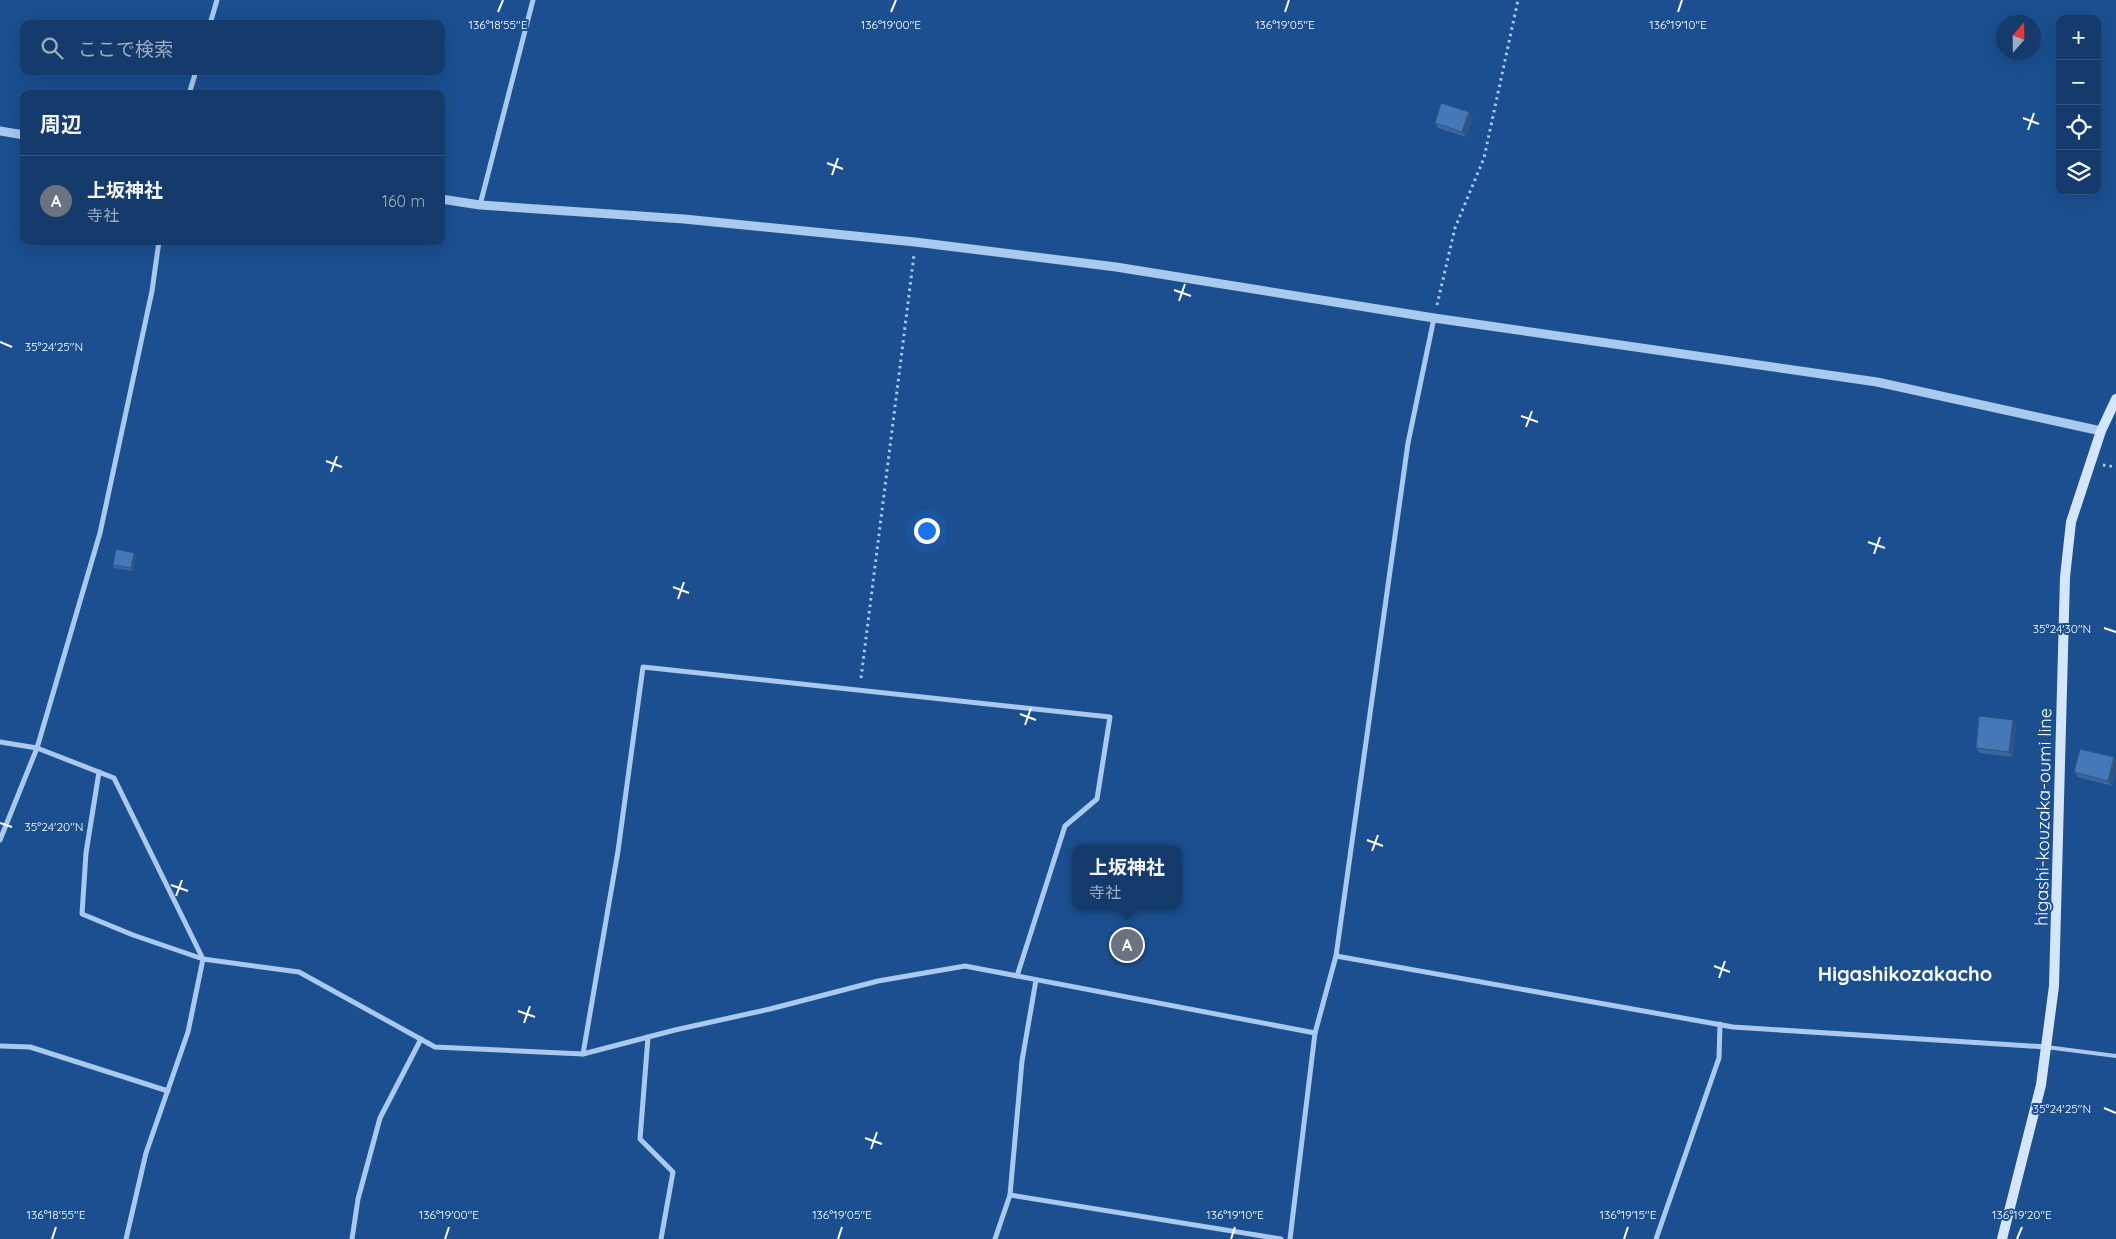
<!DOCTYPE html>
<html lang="ja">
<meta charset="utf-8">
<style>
body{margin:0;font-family:Quicksand,"Noto Sans JP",sans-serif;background:#214673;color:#f1f3f6}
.controls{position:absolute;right:15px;top:15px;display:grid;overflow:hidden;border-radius:10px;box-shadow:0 5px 20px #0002}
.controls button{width:45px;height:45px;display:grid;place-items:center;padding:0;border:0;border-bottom:1px solid #33557e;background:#143b6b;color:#f1f3f6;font:25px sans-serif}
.compass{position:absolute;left:1996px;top:15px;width:45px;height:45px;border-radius:50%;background:#143b6b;box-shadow:0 5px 20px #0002;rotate:20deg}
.you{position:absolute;left:926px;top:530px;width:18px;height:18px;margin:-12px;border:4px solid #fff;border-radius:50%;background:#1a73e8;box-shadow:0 0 0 8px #1a73e833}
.badge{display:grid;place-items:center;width:32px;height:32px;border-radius:50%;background:#e69b98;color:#fff;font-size:16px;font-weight:700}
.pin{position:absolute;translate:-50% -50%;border:2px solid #fff;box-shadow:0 1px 5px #0006}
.popup{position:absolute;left:1072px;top:845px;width:110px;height:65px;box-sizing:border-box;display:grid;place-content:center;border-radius:10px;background:#143b6b;filter:drop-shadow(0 1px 4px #0005);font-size:16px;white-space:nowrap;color:#9dadc1}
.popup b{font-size:19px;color:#f1f3f6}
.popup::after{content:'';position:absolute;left:50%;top:100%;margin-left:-10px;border:10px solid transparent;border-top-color:#143b6b}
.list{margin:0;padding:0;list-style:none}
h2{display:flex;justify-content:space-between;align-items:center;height:65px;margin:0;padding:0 20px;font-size:21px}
h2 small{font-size:16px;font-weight:400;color:#9dadc1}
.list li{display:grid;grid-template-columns:32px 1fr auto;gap:15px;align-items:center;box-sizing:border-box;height:90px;padding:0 20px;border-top:1px solid #33557e}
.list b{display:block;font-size:19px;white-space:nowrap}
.list p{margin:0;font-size:16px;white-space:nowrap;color:#9dadc1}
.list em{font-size:16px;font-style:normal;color:#9dadc1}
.icon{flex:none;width:28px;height:28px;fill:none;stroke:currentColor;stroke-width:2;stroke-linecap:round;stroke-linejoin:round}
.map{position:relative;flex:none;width:2116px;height:1239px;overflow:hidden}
.search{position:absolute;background:#143b6b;box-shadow:0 5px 20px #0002;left:20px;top:20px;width:425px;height:55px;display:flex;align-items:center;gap:12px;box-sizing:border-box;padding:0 18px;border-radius:10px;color:#9dadc1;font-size:19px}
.panel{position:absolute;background:#143b6b;box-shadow:0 5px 20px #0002;left:20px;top:90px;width:425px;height:155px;border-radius:10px}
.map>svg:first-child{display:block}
</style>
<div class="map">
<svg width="2116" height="1239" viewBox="0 0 2116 1239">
<rect width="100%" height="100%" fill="#1b4f8f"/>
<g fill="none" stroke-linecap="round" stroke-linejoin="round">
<g stroke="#a9c9ee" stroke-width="3" stroke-dasharray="2.5 4" stroke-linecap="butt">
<path d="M1437,305L1455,228L1484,158L1518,0"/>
<path d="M2103,465L2116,467"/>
<path d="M861,678L914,255"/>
</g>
<path stroke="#a9c9ee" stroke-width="4" d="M2046,1047L2116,1056"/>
<g stroke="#a9c9ee" stroke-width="5">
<path d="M210,24L217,0"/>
<path d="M189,94L196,71"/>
<path d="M480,205L533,0"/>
<path d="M0,742L37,748L114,778L203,959L299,972L435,1047L583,1054L675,1030L770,1009L878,981L965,966L1315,1033"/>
<path d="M99,772L86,853L82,914L133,935L203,959L188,1032L146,1153L126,1239"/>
<path d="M0,840L37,748L100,533L152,291L159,241"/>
<path d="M1336,956L1733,1027L2046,1047"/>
<path d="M1036,980L1022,1061L1010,1195L1281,1239"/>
<path d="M648,1037L640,1139L673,1172L661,1239"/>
<path d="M0,1046L30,1047L168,1091"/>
<path d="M583,1054L618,851L643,667L1110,717L1097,799L1065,826L1017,976"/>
<path d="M352,1239L358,1199L380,1118L421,1039"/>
<path d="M995,1239L1010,1195"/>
<path d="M1290,1239L1315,1033L1336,956L1408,443L1434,318"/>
<path d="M1656,1239L1719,1058L1720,1024"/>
</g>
<g stroke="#a9c9ee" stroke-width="9">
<path d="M0,131L24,135"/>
<path d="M441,199L480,205L684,219L915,242L1116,267L1434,318L1877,382L2101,431"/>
</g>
<path stroke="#d6e6fa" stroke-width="10" d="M2002,1239L2041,1085L2054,986L2065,577L2071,522L2101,431L2116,399"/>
</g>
<g fill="#3a679d">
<path d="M1469,112L1473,118L1466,137L1438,128L1435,123Z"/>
<path d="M136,556L133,571L114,568L113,565Z"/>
<path d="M2016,725L2013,757L1980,753L1976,748Z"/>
<path d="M2116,760V769L2112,786L2078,777L2074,772Z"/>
</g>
<g fill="#305480">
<path d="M1469,112L1473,118L1466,137L1462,132Z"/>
<path d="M134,553L136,556L133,571L131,568Z"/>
<path d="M2013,720L2016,725L2013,757L2009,752Z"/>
<path d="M2114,757L2116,760V769L2112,786L2108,781Z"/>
</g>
<g fill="#4478b7" stroke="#305480">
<path d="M1441,103L1469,112L1462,132L1435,123Z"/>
<path d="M116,549L134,553L131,568L113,565Z"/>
<path d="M1979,716L2013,720L2009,752L1976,748Z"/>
<path d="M2080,749L2114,757L2108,781L2074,772Z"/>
</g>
<path fill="none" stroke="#fff" stroke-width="2" d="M498,12L503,0M891,12L896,0M1285,12L1289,0M1678,12L1682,0M2023,118L2039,124M2028,130L2034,113M827,163L843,169M832,175L838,158M1174,290L1191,296M1179,301L1185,284M0,342L12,347M1521,416L1538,422M1526,427L1532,411M326,461L342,467M331,472L337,456M1868,542L1885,548M1874,554L1880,537M673,587L689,593M678,599L684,582M2104,628L2116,632M1020,714L1036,720M1025,725L1031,708M0,823L12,827M1367,840L1383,846M1372,851L1378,835M171,885L188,891M176,896L182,880M1714,966L1730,972M1719,978L1725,961M518,1011L535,1017M524,1023L530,1006M2104,1108L2116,1113M865,1138L882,1144M871,1149L877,1132M52,1239L56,1227M445,1239L449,1227M838,1239L842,1227M1231,1239L1235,1227M1624,1239L1628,1227M2017,1239L2022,1227"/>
<g text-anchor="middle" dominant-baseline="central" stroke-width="4" stroke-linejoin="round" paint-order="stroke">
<g font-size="18" fill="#fff" stroke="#1b4f8f">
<text transform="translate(2043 817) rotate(-89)">higashi-kouzaka-oumi line</text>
</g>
<g font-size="20" font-weight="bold" fill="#fff" stroke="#1b4f8f">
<text x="1905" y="973">Higashikozakacho</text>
</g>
</g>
<g font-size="12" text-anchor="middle" fill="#fff" stroke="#1b4f8f" stroke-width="4" stroke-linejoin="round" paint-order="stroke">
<text x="498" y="29">136°18'55"E</text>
<text x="891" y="29">136°19'00"E</text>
<text x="1285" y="29">136°19'05"E</text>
<text x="1678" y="29">136°19'10"E</text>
<text x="54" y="351">35°24'25"N</text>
<text x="2062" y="633">35°24'30"N</text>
<text x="54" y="831">35°24'20"N</text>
<text x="2062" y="1113">35°24'25"N</text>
<text x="56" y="1219">136°18'55"E</text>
<text x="449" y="1219">136°19'00"E</text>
<text x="842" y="1219">136°19'05"E</text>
<text x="1235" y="1219">136°19'10"E</text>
<text x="1628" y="1219">136°19'15"E</text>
<text x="2022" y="1219">136°19'20"E</text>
</g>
</svg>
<div class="controls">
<button>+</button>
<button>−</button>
<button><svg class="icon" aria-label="locate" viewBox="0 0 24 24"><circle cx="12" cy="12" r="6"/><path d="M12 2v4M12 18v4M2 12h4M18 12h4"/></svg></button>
<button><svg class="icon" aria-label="layers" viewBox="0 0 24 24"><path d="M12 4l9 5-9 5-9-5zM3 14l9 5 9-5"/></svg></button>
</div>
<svg class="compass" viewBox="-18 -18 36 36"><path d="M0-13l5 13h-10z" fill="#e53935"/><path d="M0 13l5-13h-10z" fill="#9dadc1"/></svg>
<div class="you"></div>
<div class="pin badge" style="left:1127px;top:945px;background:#6b7280">A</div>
<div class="popup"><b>上坂神社</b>寺社</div>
<div class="search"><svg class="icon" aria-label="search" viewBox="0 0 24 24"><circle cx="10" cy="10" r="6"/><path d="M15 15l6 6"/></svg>ここで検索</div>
<section class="panel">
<h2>周辺<small></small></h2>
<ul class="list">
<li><span class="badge" style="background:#6b7280">A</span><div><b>上坂神社</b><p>寺社</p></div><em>160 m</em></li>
</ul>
</section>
</div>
